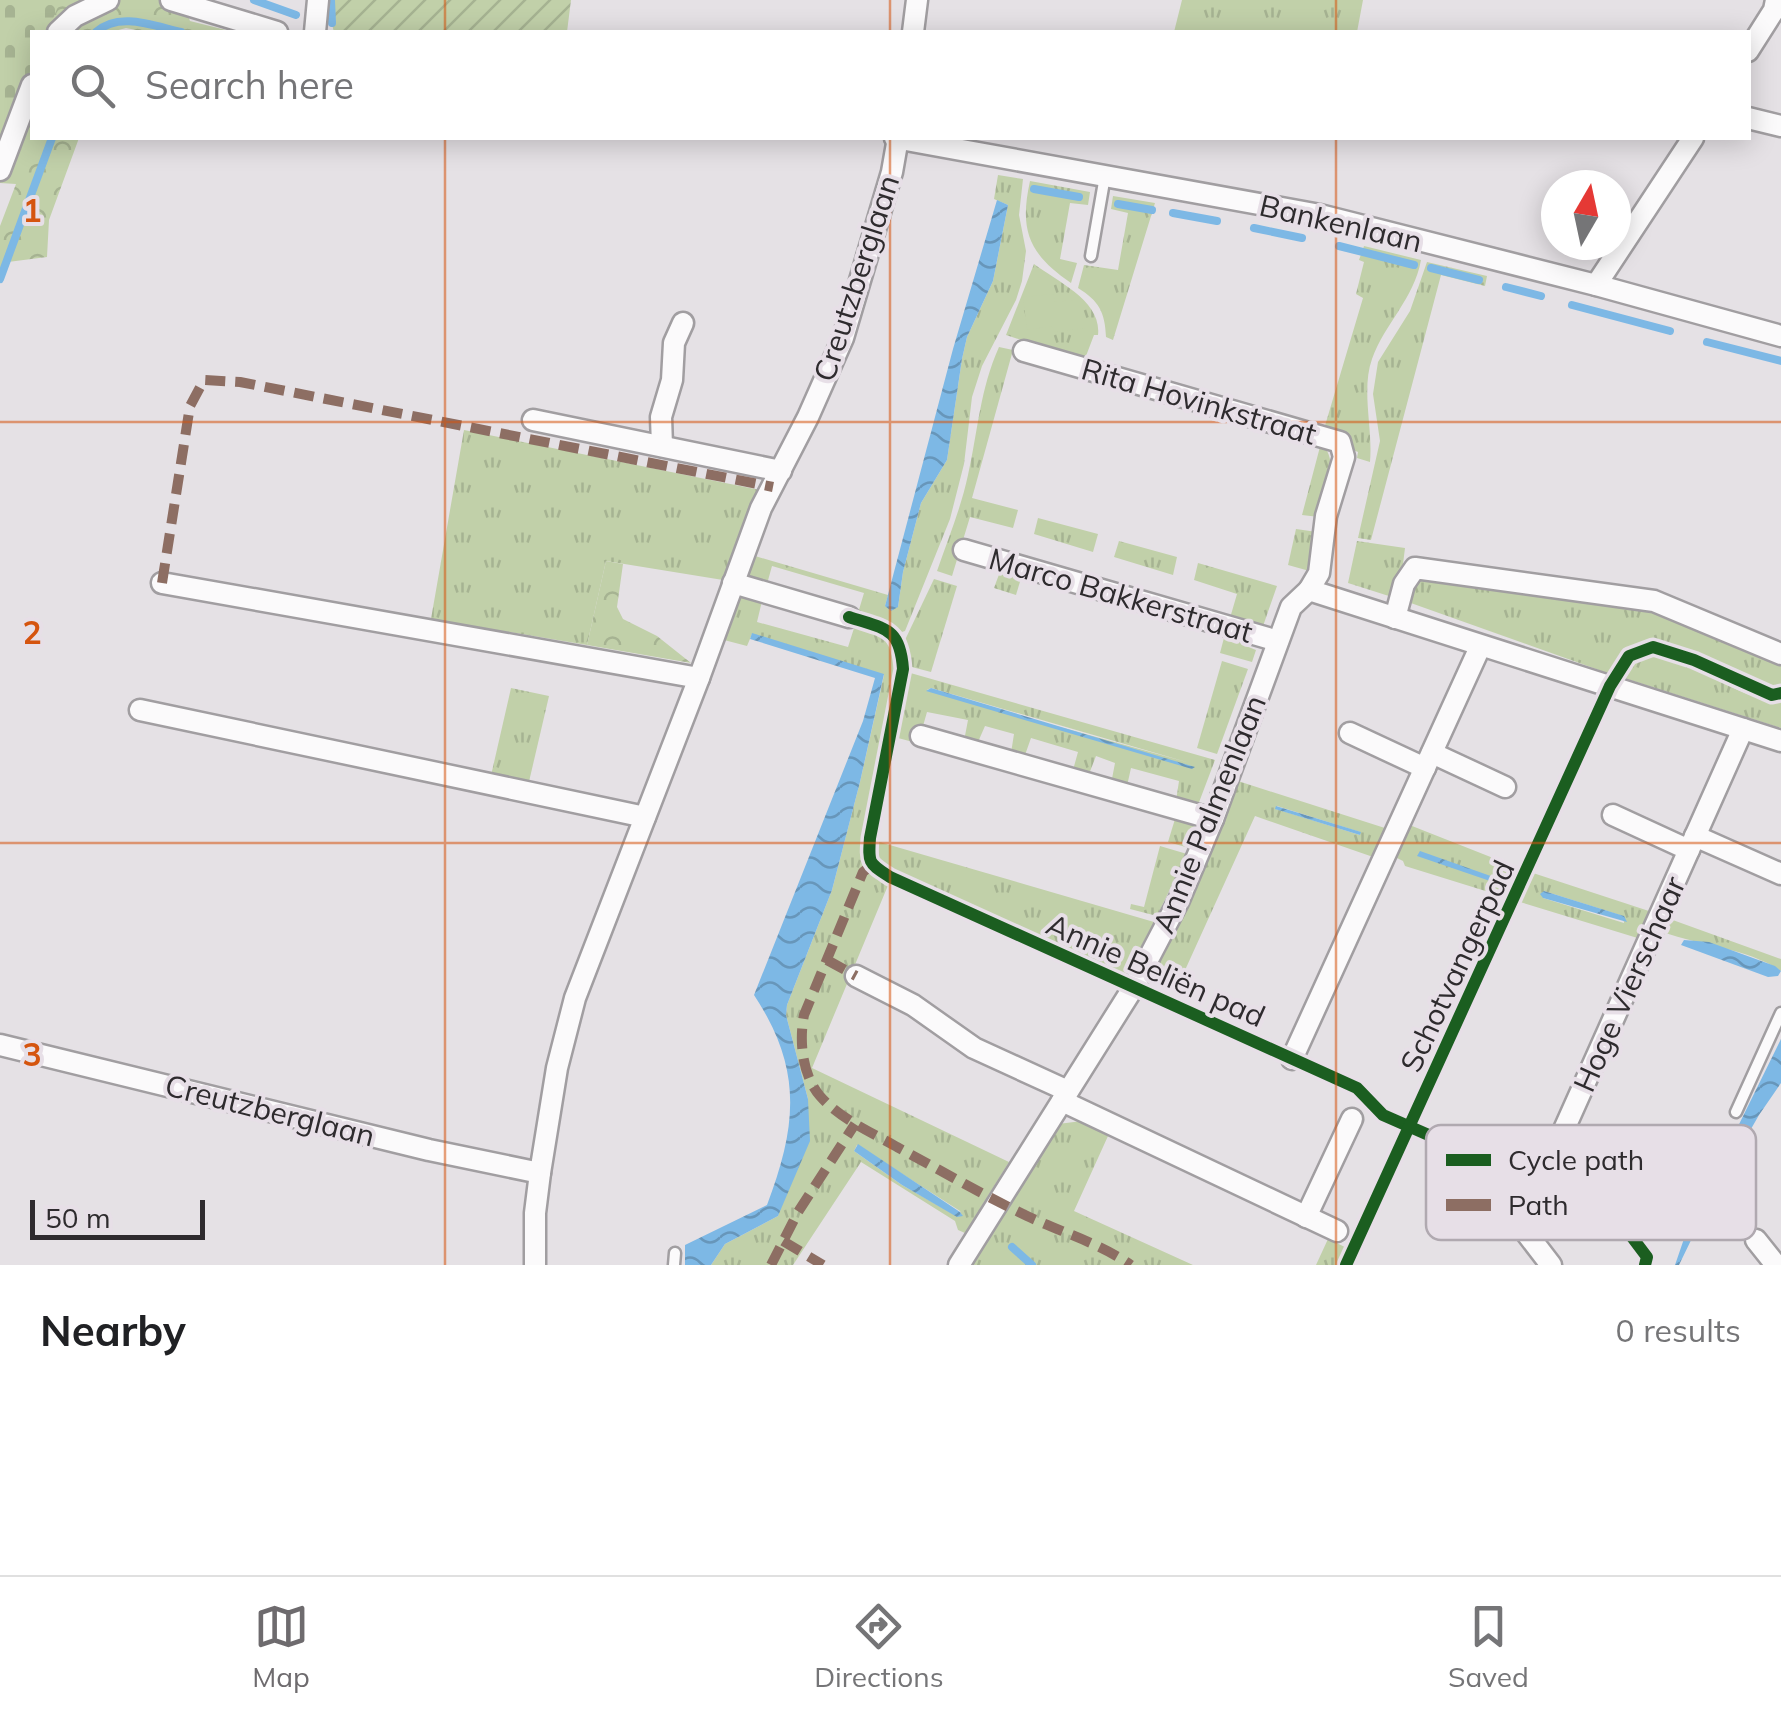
<!DOCTYPE html>
<meta charset="utf-8">
<style>
body{margin:0;font-family:Mulish,sans-serif;background:#f6f6f6;color:#202124}
.compass{position:absolute;left:1541px;top:170px;width:90px;height:90px;border-radius:50%;background:#fff;box-shadow:0 5px 25px #0003;rotate:9deg}
.scale{position:absolute;left:30px;bottom:25px;width:175px;box-sizing:border-box;padding-left:10px;border:5px solid #2e2b2e;border-top:0;font-size:28px;line-height:35px;white-space:nowrap;color:#2e2b2e;-webkit-text-stroke:8px #e7dfe7;paint-order:stroke}
.list{margin:0;padding:0;list-style:none}
h2{display:flex;justify-content:space-between;align-items:center;height:130px;margin:0;padding:0 40px;font-size:42px}
h2 small{font-size:32px;font-weight:400;color:#757577}
.icon{flex:none;width:55px;height:55px;fill:none;stroke:currentColor;stroke-width:2;stroke-linecap:round;stroke-linejoin:round}
.map{position:relative;flex:none;width:1781px;height:1265px;overflow:hidden}
.search{position:absolute;background:#fff;box-shadow:0 5px 25px #0003;left:30px;right:30px;top:30px;height:110px;display:flex;align-items:center;gap:25px;box-sizing:border-box;padding:0 35px;border-radius:0px;color:#757577;font-size:38px}
.sheet{height:310px;background:#fff}
nav{display:flex;justify-content:space-around;align-items:center;box-sizing:border-box;height:140px;border-top:2px solid #e0e0e0;background:#fff;font-size:28px;color:#757577}
nav a{display:grid;justify-items:center;gap:5px}
nav .on{color:#6e6b6e}
.map>svg:first-child{display:block}
</style>
<div class="map">
<svg width="1781" height="1265" viewBox="0 0 1781 1265">
<defs>
<pattern id="grass-tufts" width="24" height="20" patternUnits="userSpaceOnUse" patternTransform="scale(2.5)"><rect width="24" height="20" fill="#c1d0a9"/><path d="M3 7l-1-3M5 7V3M7 7l1-3M15 17l-1-3M17 17v-4M19 17l1-3" fill="none" stroke="#a6b392"/></pattern>
<pattern id="forest-crowns" width="20" height="18" patternUnits="userSpaceOnUse" patternTransform="scale(2.5)"><rect width="20" height="18" fill="#c1d0a9"/><path d="M2 6a3 3 0 1 1 6 0M12 15a3 3 0 1 1 6 0" fill="none" stroke="#a6b392"/></pattern>
<pattern id="cemetery-stones" width="16" height="16" patternUnits="userSpaceOnUse" patternTransform="scale(2.5)"><rect width="16" height="16" fill="#c1d0a9"/><path d="M2 7V4a2 2 0 0 1 4 0v3zM10 15v-3a2 2 0 0 1 4 0v3z" fill="#a6b392"/></pattern>
<pattern id="garden-furrows" width="10" height="10" patternUnits="userSpaceOnUse" patternTransform="scale(2.5)"><rect width="10" height="10" fill="#c1d0a9"/><path d="M-1 1l2-2M0 10L10 0M9 11l2-2" fill="none" stroke="#a6b392"/></pattern>
<pattern id="water-waves" width="16" height="10" patternUnits="userSpaceOnUse" patternTransform="scale(2.5)"><rect width="16" height="10" fill="#7db8e5"/><path d="M0 5q4-4 8 0t8 0" fill="none" stroke="#6796ba"/></pattern>
</defs>
<rect width="100%" height="100%" fill="#e5e1e5"/>
<g fill="url(#grass-tufts)" fill-rule="evenodd">
<path d="M1182,0H1363L1357,32H1174Z"/>
<path d="M998,175L1023,179L1019,215L1026,251L1022,281L1016,300L982,366L972,397L964,464L950,519L905,631L902,632L892,623L858,613L864,593L772,566L767,584L748,578L755,556L888,595L885,606L898,607L903,572L921,503L947,460L962,359L967,337L993,281L1008,205L994,199Z"/>
<path d="M1030,181L1090,192L1088,205L1070,203L1060,259L1077,263L1071,283C1029,254 1019,231 1030,181Z"/>
<path d="M1113,196L1155,203L1113,340L1106,337C1105,312 1099,301 1078,288L1084,265L1118,270L1128,213L1111,209Z"/>
<path d="M1364,246L1421,260C1414,299 1385,323 1372,359C1361,390 1373,428 1370,462L1357,458L1358,452L1353,450C1351,433 1338,432 1324,429L1363,298L1356,294L1364,262L1359,260Z"/>
<path d="M1427,262L1487,276L1485,286L1441,275L1371,540L1358,538L1380,441L1373,394L1378,362L1410,311Z"/>
<path d="M1034,264C1058,282 1102,301 1098,335H1094L1086,356L1081,360L1006,335Z"/>
<path d="M999,347L1013,350L972,498L1018,510L1013,528L970,517L952,576L937,571C948,539 961,508 968,475C978,431 980,389 999,347Z"/>
<path d="M464,430L760,490L737,539L723,580L606,561L587,645L431,619Z"/>
<path d="M1321,443C1341,462 1325,493 1319,517L1302,515Z"/>
<path d="M1038,518L1098,534L1093,552L1034,534Z"/>
<path d="M1296,529L1317,532L1313,572L1288,565Z"/>
<path d="M1119,541L1177,557L1173,575L1114,557Z"/>
<path d="M1357,541L1405,548L1403,564L1392,597L1348,583Z"/>
<path d="M1198,563L1277,586L1262,629L1230,618L1237,594L1194,580Z"/>
<path d="M1001,569L1022,575L1016,595L994,588Z"/>
<path d="M1427,574L1661,609L1781,661V689L1774,690C1744,676 1665,631 1635,645C1623,650 1617,663 1610,674L1408,602L1415,582Z"/>
<path d="M934,579L957,586L931,672L908,666L905,640Z"/>
<path d="M741,596L762,601L757,622L848,647L855,625C889,635 896,640 894,677L861,852L870,872L889,883L812,1068L1009,1162L965,1233L958,1230L955,1221L861,1162L793,1265H711L725,1244L778,1216L808,1099L786,1015L787,1005L832,890L860,782L884,675L752,634L747,646L724,640ZM857,1145L960,1211L962,1216H957L902,1185L854,1151Z"/>
<path d="M1225,634L1241,639V644L1256,650L1252,662L1220,653Z"/>
<path d="M1645,654C1693,657 1736,700 1781,702V728L1624,678L1633,660Z"/>
<path d="M1222,661L1248,669L1217,754L1197,748Z"/>
<path d="M907,672L1215,760L1198,805L1176,801L1179,781L1131,768L1127,786L1111,784L1115,763L1096,756L1089,774L1073,770L1078,752L1031,738L1025,755L1011,753L1014,734L985,726L978,742L964,741L968,720L927,712L923,726L915,729L913,742L898,738ZM931,688L1190,763L927,690Z"/>
<path d="M511,688L549,696L528,786L490,780Z"/>
<path d="M1238,781L1388,829L1376,858L1255,816L1176,990L1161,985L1156,970L1214,843ZM1277,806L1360,832V835L1276,809Z"/>
<path d="M1175,819L1197,827L1189,848L1168,842Z"/>
<path d="M1407,824L1521,869L1508,898L1405,866L1403,861L1393,856Z"/>
<path d="M876,841L1154,922L1125,977L879,863L873,854Z"/>
<path d="M1160,846L1187,854L1157,916L1130,909L1131,904L1144,907Z"/>
<path d="M1533,873L1655,913L1644,940L1520,902ZM1544,891L1623,916L1624,923L1543,898Z"/>
<path d="M1670,919L1781,959V971C1747,948 1701,946 1663,932Z"/>
<path d="M1082,1121L1108,1136L1074,1211L1193,1265H970L1058,1124Z"/>
<path d="M1328,1239L1347,1248L1339,1265H1316Z"/>
</g>
<g fill="url(#forest-crowns)">
<path d="M28,0H182L190,21L234,32H146L126,28L111,32H32V138H79L49,220L47,257L8,262L0,282V226L16,184L0,183V70Z"/>
<path d="M606,561L623,564L617,607L623,619L657,636L691,663L587,645Z"/>
</g>
<path fill="url(#cemetery-stones)" d="M0,0H61L47,32H32V67L0,144Z"/>
<path fill="#c1d0a9" d="M1053,294L1055,302L1082,299L1085,328L1055,332L1052,326L1027,330L1023,297Z"/>
<path fill="url(#garden-furrows)" d="M331,0H571L567,32H334L330,17Z"/>
<g fill="url(#water-waves)">
<path d="M997,200L1008,205L993,281L967,337L962,359L947,460L921,503L903,572L898,607L891,611L885,606L953,349Z"/>
<path d="M752,633L884,674L860,782L832,890L787,1005L786,1015L808,1099L810,1141L778,1216L725,1244L711,1265H685V1245L767,1205C797,1126 803,1069 754,995L863,721L875,678L750,639Z"/>
<path d="M931,688L1195,767L1192,769L926,691Z"/>
<path d="M1276,806L1361,832L1360,835L1275,809Z"/>
<path d="M1420,851L1502,880L1493,882L1417,856Z"/>
<path d="M1544,891L1624,916L1627,922L1543,898L1540,894Z"/>
<path d="M1684,940L1709,942L1775,966L1781,971L1778,976L1768,977L1681,945Z"/>
<path d="M1781,1039V1083L1759,1115L1711,1199L1679,1265H1675L1687,1230Z"/>
<path d="M858,1144L960,1212L963,1216L957,1217L902,1185L854,1151Z"/>
</g>
<g fill="none" stroke-linecap="round" stroke-linejoin="round">
<g stroke="#7db8e5" stroke-width="8">
<path d="M254,0L296,15"/>
<path d="M331,0L332,23"/>
<path d="M96,32C119,11 154,26 181,32"/>
<path d="M1034,189L1079,197"/>
<path d="M1118,204L1152,210"/>
<path d="M1173,213L1217,221"/>
<path d="M1254,228L1302,238"/>
<path d="M1339,246L1414,265"/>
<path d="M1431,268L1479,280"/>
<path d="M0,279L52,138"/>
<path d="M1506,287L1541,296"/>
<path d="M1572,305L1670,331"/>
<path d="M1707,342L1781,361"/>
<path d="M1012,1247L1032,1265"/>
</g>
<g stroke="#a19ea1" stroke-width="15">
<g id="lane">
<path d="M1091,256L1105,176"/>
<path d="M1736,1112L1781,1013"/>
<path d="M674,1265L675,1253"/>
</g>
</g>
<g stroke="#a19ea1" stroke-width="25">
<g id="street">
<path d="M171,0L277,32"/>
<path d="M58,32L75,16L108,0"/>
<path d="M315,32L318,0"/>
<path d="M913,32L917,0"/>
<path d="M1748,51L1774,10L1776,0"/>
<path d="M1748,118L1781,126"/>
<path d="M895,138L1320,215L1596,285L1781,336"/>
<path d="M0,170L32,85"/>
<path d="M1596,285L1693,138"/>
<path d="M1024,351L1340,442L1344,457L1326,516L1319,573L1309,590"/>
<path d="M533,420L781,471"/>
<path d="M662,446L661,417L672,380L674,343L683,323"/>
<path d="M964,550L1278,641"/>
<path d="M162,583L699,678"/>
<path d="M733,583L849,617"/>
<path d="M1395,618L1404,584L1415,568L1654,601L1781,654"/>
<path d="M140,710L645,817"/>
<path d="M1350,733L1425,768"/>
<path d="M921,736L1213,819"/>
<path d="M1432,753L1505,787"/>
<path d="M1613,815L1689,850"/>
<path d="M1695,836L1781,874"/>
<path d="M856,976L913,1005L974,1048L1068,1091"/>
<path d="M0,1045L429,1150L540,1173"/>
<path d="M1292,1059L1480,647"/>
<path d="M1062,1101L1337,1231"/>
<path d="M1545,1172L1743,729"/>
<path d="M1473,1189L1501,1200L1551,1265"/>
<path d="M1306,1217L1352,1119"/>
<path d="M1756,1240L1776,1265"/>
<path d="M535,1265V1213L540,1173L557,1068L575,998L699,678L761,508L808,417L843,338L892,172L898,138"/>
<path d="M959,1265L1133,988L1179,900L1213,819L1291,607L1309,590L1781,741"/>
</g>
</g>
<use href="#lane" stroke="#fbfafb" stroke-width="10"/>
<use href="#street" stroke="#fbfafb" stroke-width="20"/>
<g stroke="#8d6e63" stroke-width="10" stroke-dasharray="20 10" stroke-linecap="butt">
<path d="M162,583L190,406L204,380L240,382L773,487"/>
<path d="M872,865L863,872L804,1015C799,1041 802,1075 820,1096C840,1119 871,1132 897,1147C940,1170 983,1195 1027,1216C1061,1232 1099,1243 1131,1265"/>
<path d="M827,960L856,976"/>
<path d="M783,1241L823,1265"/>
<path d="M771,1265L798,1212L855,1124"/>
</g>
<g stroke="#e7dfe7" stroke-width="19">
<g id="cycleway">
<path d="M849,617C885,629 900,627 903,669L870,838C868,864 869,863 890,877L1357,1088L1383,1115L1440,1140H1471L1604,1200L1647,1257L1645,1265"/>
<path d="M1346,1265L1610,686L1629,656L1653,647L1694,660L1772,695L1781,693"/>
</g>
</g>
<use href="#cycleway" stroke="#1b5e20" stroke-width="12"/>
</g>
<path fill="none" stroke="#d5540f" stroke-width="2.5" stroke-opacity="0.55" d="M445,0V32M890,0V32M1336,0V32M445,138V1265M890,138V1265M1336,138V1265M0,422H1781M0,843H1781"/>
<g text-anchor="middle" dominant-baseline="central" stroke-width="8" stroke-linejoin="round" paint-order="stroke">
<g font-size="30" fill="#2e2b2e" stroke="#e7dfe7">
<text transform="translate(1341 223) rotate(13)">Bankenlaan</text>
<text transform="translate(856 278) rotate(-72)">Creutzberglaan</text>
<text transform="translate(1199 401) rotate(16)">Rita Hovinkstraat</text>
<text transform="translate(1121 595) rotate(16)">Marco Bakkerstraat</text>
<text transform="translate(1209 814) rotate(-68)">Annie Palmenlaan</text>
<text transform="translate(1457 966) rotate(-65)">Schotvangerpad</text>
<text transform="translate(1156 970) rotate(24)">Annie Beliën pad</text>
<text transform="translate(1629 984) rotate(-66)">Hoge Vierschaar</text>
<text transform="translate(270 1110) rotate(14)">Creutzberglaan</text>
</g>
</g>
<rect x="1426" y="1125" width="330" height="115" rx="15" fill="#e7dfe7" stroke="#b0a9b0" stroke-width="2.5"/>
<rect x="1446" y="1154" width="45" height="12" fill="#1b5e20"/>
<rect x="1446" y="1199" width="45" height="12" fill="#8d6e63"/>
<g font-size="28" fill="#2e2b2e">
<text x="1508" y="1170">Cycle path</text>
<text x="1508" y="1215">Path</text>
</g>
<g font-size="32" text-anchor="middle" font-weight="bold" fill="#d5540f" stroke="#e7dfe7" stroke-width="8" stroke-linejoin="round" paint-order="stroke">
<text x="32" y="222">1</text>
<text x="32" y="644">2</text>
<text x="32" y="1066">3</text>
</g>
</svg>
<svg class="compass" viewBox="-18 -18 36 36"><path d="M0-13l5 13h-10z" fill="#e53935"/><path d="M0 13l5-13h-10z" fill="#757577"/></svg>
<div class="scale">50 m</div>
<div class="search"><svg class="icon" aria-label="search" viewBox="0 0 24 24"><circle cx="10" cy="10" r="6"/><path d="M15 15l6 6"/></svg>Search here</div>
</div>
<section class="sheet">
<h2>Nearby<small>0 results</small></h2>
<ul class="list">
</ul>
</section>
<nav>
<a class="on"><svg class="icon" aria-label="map" viewBox="0 0 24 24"><path d="M3 6l6-2 6 2 6-2v14l-6 2-6-2-6 2zM9 4v14M15 6v14"/></svg>Map</a>
<a><svg class="icon" aria-label="directions" viewBox="0 0 24 24"><path d="M12 3l9 9-9 9-9-9zM9 14v-3h6M13 9l2 2-2 2"/></svg>Directions</a>
<a><svg class="icon" aria-label="saved" viewBox="0 0 24 24"><path d="M7 4h10v16l-5-4-5 4z"/></svg>Saved</a>
</nav>
